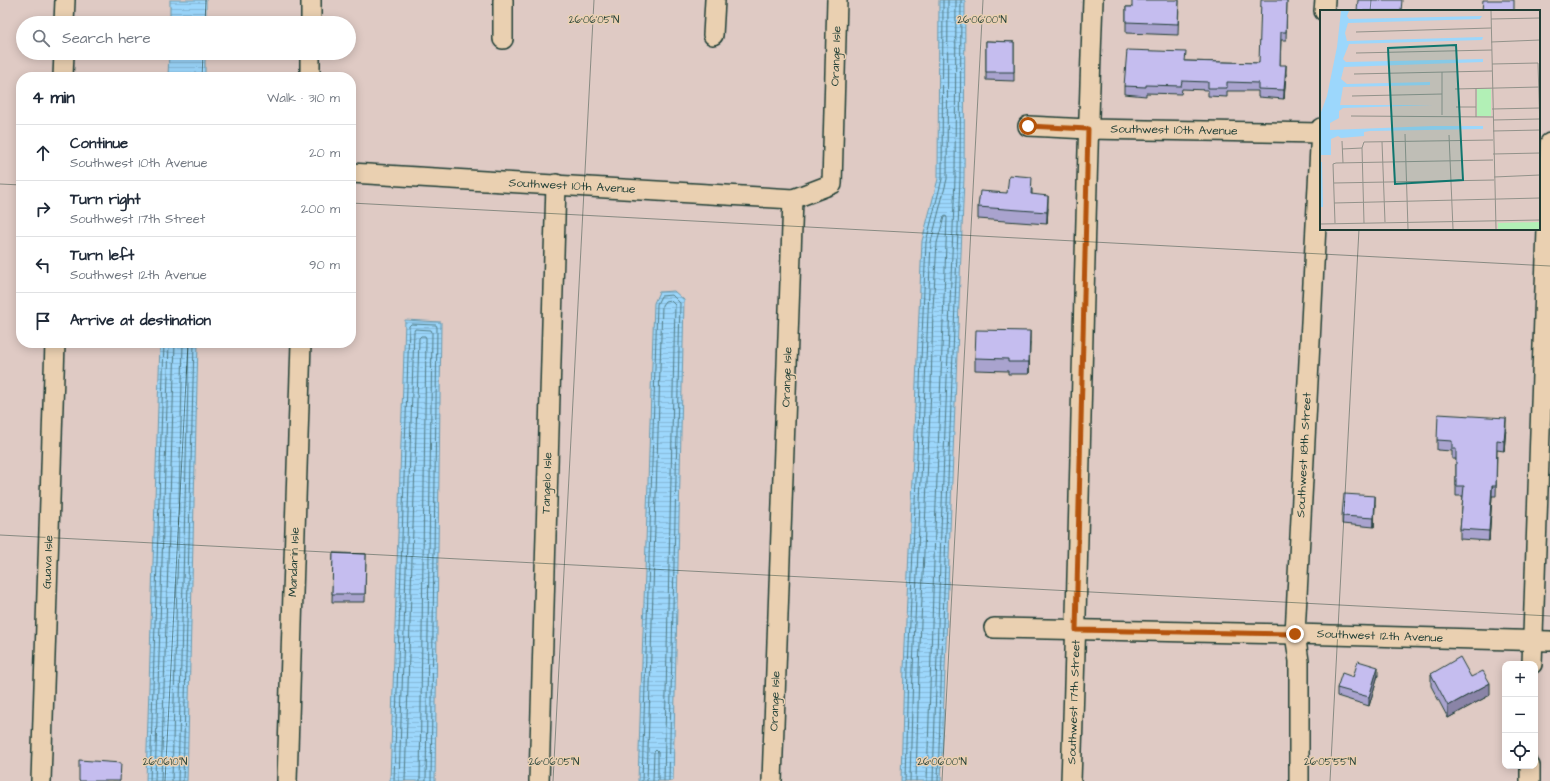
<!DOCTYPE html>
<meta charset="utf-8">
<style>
body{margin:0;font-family:"Architects Daughter",sans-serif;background:#f6f6f7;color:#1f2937}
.controls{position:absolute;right:12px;bottom:12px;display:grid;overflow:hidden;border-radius:8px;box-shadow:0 2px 10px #0003}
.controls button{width:36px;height:36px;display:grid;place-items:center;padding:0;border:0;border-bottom:1px solid #e0e1e3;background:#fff;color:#1f2937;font:20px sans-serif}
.stop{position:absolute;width:12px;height:12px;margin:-9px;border:3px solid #b45309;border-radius:50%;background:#fff}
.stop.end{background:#b45309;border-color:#fff;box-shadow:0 1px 4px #0008}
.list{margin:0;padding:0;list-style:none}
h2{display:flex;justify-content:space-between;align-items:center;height:52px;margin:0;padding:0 16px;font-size:17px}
h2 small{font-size:13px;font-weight:400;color:#747a83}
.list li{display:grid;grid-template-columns:26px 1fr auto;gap:12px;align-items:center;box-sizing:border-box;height:56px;padding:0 16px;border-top:1px solid #e0e1e3}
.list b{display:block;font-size:15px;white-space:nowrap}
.list p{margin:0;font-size:13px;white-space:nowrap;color:#747a83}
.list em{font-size:13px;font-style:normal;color:#747a83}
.icon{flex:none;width:22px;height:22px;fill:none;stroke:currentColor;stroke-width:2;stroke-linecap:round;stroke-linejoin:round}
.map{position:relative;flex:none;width:1550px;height:781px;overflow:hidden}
.search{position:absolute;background:#fff;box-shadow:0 2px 10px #0003;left:16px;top:16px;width:340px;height:44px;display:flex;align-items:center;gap:10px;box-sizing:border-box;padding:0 14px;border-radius:22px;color:#747a83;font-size:15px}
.panel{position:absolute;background:#fff;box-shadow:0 2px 10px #0003;left:16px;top:72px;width:340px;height:276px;border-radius:16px}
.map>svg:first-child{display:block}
</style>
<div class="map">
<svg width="1550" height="781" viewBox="0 0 1550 781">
<defs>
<pattern id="water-rules" width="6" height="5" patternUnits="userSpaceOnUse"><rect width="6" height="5" fill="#9cd7fc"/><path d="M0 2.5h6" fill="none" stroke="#86b9d9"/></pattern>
</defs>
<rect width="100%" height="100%" fill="#dfcac4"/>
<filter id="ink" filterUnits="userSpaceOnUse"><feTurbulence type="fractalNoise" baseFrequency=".025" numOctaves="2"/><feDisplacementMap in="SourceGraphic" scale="8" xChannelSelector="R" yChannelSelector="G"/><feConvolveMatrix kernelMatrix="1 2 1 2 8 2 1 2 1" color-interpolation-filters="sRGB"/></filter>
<g filter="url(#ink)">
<g fill="url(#water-rules)" stroke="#6a99ac">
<rect x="170" y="0" width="36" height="23"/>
<path d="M939,0H965L964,178L950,530L941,781H901L904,669L922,241L938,179Z"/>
<path d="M169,53H205V77H168Z"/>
<path d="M674,291L684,300L673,781H638L654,303L659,292Z"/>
<path d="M405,320L441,322L435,781H390Z"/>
<path d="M160,343H198L187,781H146Z"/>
</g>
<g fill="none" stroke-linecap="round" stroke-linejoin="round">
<g stroke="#517b84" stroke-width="1">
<path d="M150,781L164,343"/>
<path d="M155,781L169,343"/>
<path d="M161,781L175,343"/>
<path d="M172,781L183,343"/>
<path d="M178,781L189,343"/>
<path d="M183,781L194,343"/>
<path d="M394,781L409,326L411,324L436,325L437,327L431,781"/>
<path d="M399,781L414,331L415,329L431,330L432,332L426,781"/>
<path d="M405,781L419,338L421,336H425L426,338L420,781"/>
<path d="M642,781L657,304L661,296L672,295L680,303L669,781"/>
<path d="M647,781L662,305L665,301L670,300L675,305L664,781"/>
<path d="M653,781L654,752L656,750L658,752V781"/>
<path d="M905,781L908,669L926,242L942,179L943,0"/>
<path d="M910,781L913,669L931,242L947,179L948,0"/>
<path d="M916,781L919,669L931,388L933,308L937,243L944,217L946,216L947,218L935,530L927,781"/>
<path d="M933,781L941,530L955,178L956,0"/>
<path d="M938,781L946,530L960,178L961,0"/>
</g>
<g stroke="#1f3d34" stroke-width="22">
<g id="minor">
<path d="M1324,11L1325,0"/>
<path d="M64,23L65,0"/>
<path d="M311,23V0"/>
<path d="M713,35L715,0"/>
<path d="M503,39V0"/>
<path d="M63,77L64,53"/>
<path d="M310,77V53"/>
<path d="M1028,126L1088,129L1321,133"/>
<path d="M351,173L793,199"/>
<path d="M994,628L1295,634L1550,641"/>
<path d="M1532,664L1550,143"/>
<path d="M41,781L55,343"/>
<path d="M287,781L301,343"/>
<path d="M539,781L556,184"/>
<path d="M772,781L793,199L832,184L837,0"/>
<path d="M1071,781C1080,521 1083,260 1093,0"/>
<path d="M1299,781V661L1295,634L1321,128"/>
<path d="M1530,781V766"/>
</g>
</g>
<use href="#minor" stroke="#ead0b1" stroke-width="19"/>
</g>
<g fill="#a9a3ce" stroke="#1f3d34">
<path d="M1179,0L1178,35L1126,33V7H1132Z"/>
<path d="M1287,0L1286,40H1281L1280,65L1286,74L1284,99L1258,97V91H1227V97L1208,96V90L1182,89L1181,94L1146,93V96L1124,94V86L1186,61L1259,63Z"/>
<path d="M986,41L1014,42V81L986,80Z"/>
<path d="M1032,189V195L1048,208L1047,224L978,219V207L1007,193Z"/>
<path d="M1030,343L1029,374H1008V371L975,370V358Z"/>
<path d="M1506,428L1504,451L1497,450L1496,496H1492L1489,541L1460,539V529L1463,496H1456V459H1452V451L1437,450V440Z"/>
<path d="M1375,504L1374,527L1342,524V516Z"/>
<path d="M333,553L366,554L365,602H332Z"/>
<path d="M1431,674L1471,677L1490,695L1448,718L1431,686Z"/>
<path d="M1378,675L1369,706L1337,696V688L1353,677Z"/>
</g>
<g fill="#8a84a7" stroke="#1f3d34">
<path d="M1286,65V74L1284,99V90Z"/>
<path d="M1048,196V208L1047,224V212Z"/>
<path d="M1030,331V343L1029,374V362Z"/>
<path d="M1506,418V428L1504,451V441Z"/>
<path d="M1492,486V496L1489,541V531Z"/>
<path d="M1375,496V504L1374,527V518Z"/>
<path d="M1378,667V675L1369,706V697Z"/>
<path d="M1490,683V695L1448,718V706Z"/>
</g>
<g fill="#c5bdef" stroke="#1f3d34">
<path d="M1132,0H1179L1178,24L1126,22V7H1132Z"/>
<path d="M1261,0H1287L1286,32H1281L1280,65H1286L1284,90L1258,89V83L1227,82V88H1208V82L1182,81L1181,86L1146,85V87L1124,86L1127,50L1186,52L1185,61L1259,63Z"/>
<path d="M1358,0H1402L1401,11H1357Z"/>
<path d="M1483,0H1514V11H1482Z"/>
<path d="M986,41L1014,42V72H986Z"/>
<path d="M1009,175L1032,177L1031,194L1048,196L1047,212L978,207L980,191L1007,193Z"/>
<path d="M976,330L1030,331L1029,362H1008V359L975,358Z"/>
<path d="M1438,414L1506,418L1504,441L1497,440L1496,486H1492L1489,531L1460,529L1464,486H1456V449H1452V441L1437,440Z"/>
<path d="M1344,494L1375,496L1374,518L1342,516Z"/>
<path d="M333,553L366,554L365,594H332Z"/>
<path d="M1460,657L1471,677L1483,671L1490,683L1448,706L1431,674Z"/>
<path d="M1358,661L1378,667L1369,697L1337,688L1342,673L1353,677Z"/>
<path d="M79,760L121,763L120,781H79Z"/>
</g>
</g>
<g fill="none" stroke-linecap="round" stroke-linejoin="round" filter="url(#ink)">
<path stroke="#b45309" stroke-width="5" d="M1028,126L1088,129L1076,630L1295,634"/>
</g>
<path fill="none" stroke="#1f3d34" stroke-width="1" stroke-opacity="0.45" d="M1370,11L1371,0M205,23L206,0M202,77L203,53M0,184L21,185M351,203L1550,266M0,535L1550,616M165,781L188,343M553,781L594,0M942,781L983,0M1330,781L1359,229"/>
<g text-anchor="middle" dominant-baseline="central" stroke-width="3" stroke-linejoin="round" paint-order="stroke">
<g font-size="12" fill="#1f3d34" stroke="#ead0b1">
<text transform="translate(836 56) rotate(-88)">Orange Isle</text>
<text transform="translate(1174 130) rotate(1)">Southwest 10th Avenue</text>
<text transform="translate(572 186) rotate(3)">Southwest 10th Avenue</text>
<text transform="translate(787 377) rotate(-88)">Orange Isle</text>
<text transform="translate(1304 455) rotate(-87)">Southwest 18th Street</text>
<text transform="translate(547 483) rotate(-88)">Tangelo Isle</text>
<text transform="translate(48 562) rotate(-88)">Guava Isle</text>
<text transform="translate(294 562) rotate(-88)">Mandarin Isle</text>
<text transform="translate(1380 636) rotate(2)">Southwest 12th Avenue</text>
<text transform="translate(775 701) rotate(-88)">Orange Isle</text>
<text transform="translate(1074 702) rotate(-88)">Southwest 17th Street</text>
</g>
</g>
<g transform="translate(1320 10)">
<rect width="220" height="220" fill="#dfcac4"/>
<path d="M157,79H171V106H157Z" fill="#b2f0b6"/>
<path d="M220,212V219H178V213Z" fill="#b2f0b6"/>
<path d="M21,1H29L27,6L29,9L162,6L160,9L28,13L25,23L27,31L163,27L162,30L29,34L23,49L26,52L163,49V52L24,57L21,69L27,74L110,72V75L23,77L20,95H113L23,98L19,101V108L10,113V120L113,116H163V119L50,121L44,122V126L21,128L18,126L11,129V145H0V105L7,86L17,37ZM0,152H2L3,197H0Z" fill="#9cd7fc"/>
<path fill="none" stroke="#92928a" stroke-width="1" d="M171,1L176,219M171,9L220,8M36,22L171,18M171,32L220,30M36,43L172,40M172,54L218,53M34,64L172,61M156,78V107M135,79L220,77M32,86L122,84M136,97H156M172,99L220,98M122,105V62M31,106L173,107M173,110L219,109M173,121L220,120L218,53M85,124L88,219M129,125L133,219M22,131L23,153M62,132L65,212M22,139L42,138M173,144L220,143M174,167L220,165M14,173L174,170M14,193L220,188M15,213L13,154L16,153L173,150M44,213L42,138L44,132L173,130M0,214L220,210"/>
<path fill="#0f766e" fill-opacity="0.15" stroke="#0f766e" stroke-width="2" d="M136,35L143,170L75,174L68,38Z"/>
<rect width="220" height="220" fill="none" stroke="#1f3d34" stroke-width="2"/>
</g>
<g font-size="10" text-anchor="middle" fill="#1f3d34" stroke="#ead0b1" stroke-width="3" stroke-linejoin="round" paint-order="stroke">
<text x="594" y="23">26°06'05"N</text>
<text x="982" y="23">26°06'00"N</text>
<text x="165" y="765">26°06'10"N</text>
<text x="554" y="765">26°06'05"N</text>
<text x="942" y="765">26°06'00"N</text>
<text x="1330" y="765">26°05'55"N</text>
</g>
</svg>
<div class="controls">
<button>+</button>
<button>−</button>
<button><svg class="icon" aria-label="locate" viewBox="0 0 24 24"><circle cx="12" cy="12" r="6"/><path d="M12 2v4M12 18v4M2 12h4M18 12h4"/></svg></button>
</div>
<div class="stop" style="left:1028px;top:126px"></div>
<div class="stop end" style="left:1295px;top:634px"></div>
<div class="search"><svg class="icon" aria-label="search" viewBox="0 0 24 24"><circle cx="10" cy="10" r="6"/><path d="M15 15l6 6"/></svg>Search here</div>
<section class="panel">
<h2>4 min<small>Walk · 310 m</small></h2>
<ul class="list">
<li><svg class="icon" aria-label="ahead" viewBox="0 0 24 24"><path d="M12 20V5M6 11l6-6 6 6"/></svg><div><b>Continue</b><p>Southwest 10th Avenue</p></div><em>20 m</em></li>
<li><svg class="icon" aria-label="right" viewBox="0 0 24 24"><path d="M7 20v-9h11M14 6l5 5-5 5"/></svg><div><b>Turn right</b><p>Southwest 17th Street</p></div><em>200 m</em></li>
<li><svg class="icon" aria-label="left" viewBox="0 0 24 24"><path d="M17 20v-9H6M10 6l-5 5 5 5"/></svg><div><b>Turn left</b><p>Southwest 12th Avenue</p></div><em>90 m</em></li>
<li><svg class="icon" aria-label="arrive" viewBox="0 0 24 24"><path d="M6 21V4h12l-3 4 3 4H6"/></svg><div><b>Arrive at destination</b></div></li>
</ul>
</section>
</div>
